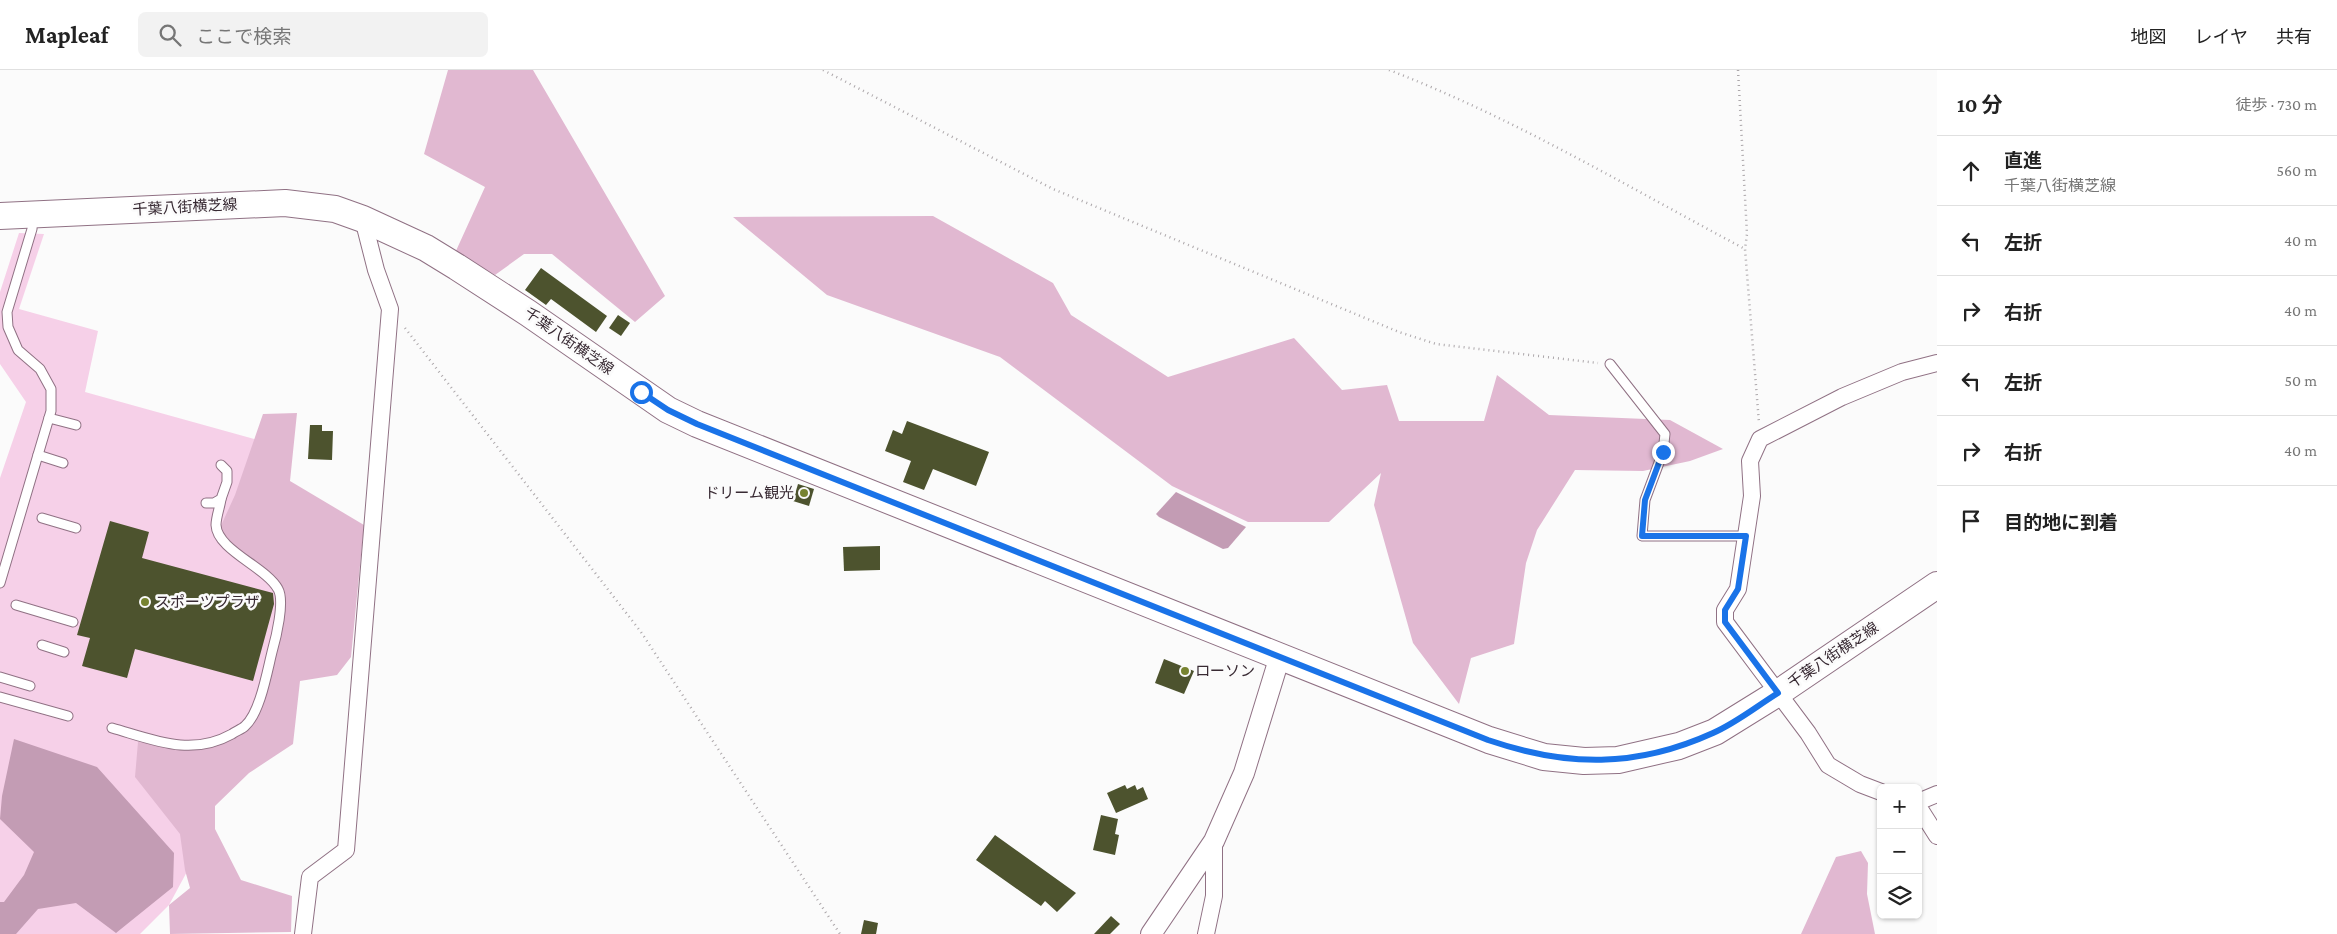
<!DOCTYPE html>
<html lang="ja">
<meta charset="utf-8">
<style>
body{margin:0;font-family:"Crimson Pro","Noto Sans JP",serif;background:#f2f2f2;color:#222}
.controls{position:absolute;right:15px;bottom:15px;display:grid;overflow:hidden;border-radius:8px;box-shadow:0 1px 4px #0004}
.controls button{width:45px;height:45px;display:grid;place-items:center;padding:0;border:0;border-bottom:1px solid #e0e0e0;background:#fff;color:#222;font:25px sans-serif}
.stop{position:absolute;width:15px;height:15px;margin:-11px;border:4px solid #1a73e8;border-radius:50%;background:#fff}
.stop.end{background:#1a73e8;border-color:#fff;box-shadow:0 1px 5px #0008}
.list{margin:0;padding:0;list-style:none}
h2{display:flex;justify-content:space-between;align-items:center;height:65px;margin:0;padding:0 20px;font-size:21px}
h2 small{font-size:16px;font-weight:400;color:#767676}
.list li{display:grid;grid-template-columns:32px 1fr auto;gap:15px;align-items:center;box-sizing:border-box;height:70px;padding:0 20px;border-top:1px solid #e0e0e0}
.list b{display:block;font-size:19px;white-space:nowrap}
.list p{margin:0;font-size:16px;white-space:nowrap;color:#767676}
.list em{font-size:16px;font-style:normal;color:#767676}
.icon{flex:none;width:28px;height:28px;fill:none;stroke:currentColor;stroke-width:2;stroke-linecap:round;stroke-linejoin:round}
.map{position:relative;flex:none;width:1937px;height:864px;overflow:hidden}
header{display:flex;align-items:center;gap:30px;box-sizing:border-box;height:70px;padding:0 25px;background:#fff;border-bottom:1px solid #e0e0e0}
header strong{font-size:24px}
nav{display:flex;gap:28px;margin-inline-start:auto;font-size:18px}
.search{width:350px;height:45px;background:#f2f2f2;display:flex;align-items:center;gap:12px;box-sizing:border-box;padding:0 18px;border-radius:8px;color:#767676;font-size:19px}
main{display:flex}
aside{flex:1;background:#fff}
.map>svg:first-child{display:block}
</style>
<header>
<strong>Mapleaf</strong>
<div class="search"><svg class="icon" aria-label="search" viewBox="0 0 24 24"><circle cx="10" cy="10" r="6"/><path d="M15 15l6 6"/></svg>ここで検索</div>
<nav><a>地図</a><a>レイヤ</a><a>共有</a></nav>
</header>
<main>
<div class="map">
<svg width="1937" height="864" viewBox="0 0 1937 864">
<rect width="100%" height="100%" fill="#fbfbfb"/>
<path fill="#f6d0e8" d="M19,163L44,164L19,239L98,261L85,322L265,372L289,511L274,640L214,704L196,785L169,835L140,864H0V408L26,332L0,294V222Z"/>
<g fill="#e1b8d1">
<path d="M448,0H533L665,226L635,252L552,184H524L495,205L455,183L485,117L424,84Z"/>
<path d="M933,146L1053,213L1071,245L1168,307L1294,268L1342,320L1387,315L1399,351H1484L1497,305L1549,345L1670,350L1723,379L1690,391L1643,401L1575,400L1537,460L1526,493L1514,574L1471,588L1459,634L1413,573L1374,435L1381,403L1329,452H1248L1172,416L1000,287L827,225L733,147Z"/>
<path d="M297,343L290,411L364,455L351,587L337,605L300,611L293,674L249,703L215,736V759L241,810L292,826L291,862L170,864L169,835L190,818L185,800L180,764L135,707L138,672L167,676L205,675L238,657L260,627L281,532L274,515L219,460L235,425L263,344Z"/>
<path d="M1861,781L1868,793L1867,824L1875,864H1801L1836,787Z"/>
</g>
<g fill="#c39cb4">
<path d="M1176,422L1246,457L1228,478L1223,479L1159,447L1156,444Z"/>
<path d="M14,669L97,697L174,783L173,817L116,863L76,833L38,839L16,864H0V832H4L24,805L34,782L0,749L2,726Z"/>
</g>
<g fill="#4d532e">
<path d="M541,198L607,246L596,262L551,229L546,235L525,220Z"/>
<path d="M618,245L630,253L621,266L609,258Z"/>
<path d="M907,351L989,382L976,416L933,399L924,420L903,412L911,391L885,381L893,360L902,364Z"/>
<path d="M310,355H322V361H333L332,390L308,389Z"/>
<path d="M798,414L814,419L809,436L793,431Z"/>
<path d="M110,451L149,462L142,488L273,523L274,534L253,611L135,579L127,608L82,596L90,568L77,565Z"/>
<path d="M880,476V500L844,501L843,477Z"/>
<path d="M1164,589L1194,601L1184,624L1155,613Z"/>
<path d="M1125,715L1127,719L1135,715L1137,720L1143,717L1148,729L1116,743L1107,723Z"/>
<path d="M1101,745L1118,749L1115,764L1119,765L1115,785L1093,780Z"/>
<path d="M995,765L1076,823L1057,842L1045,831L1041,836L976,790Z"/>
<path d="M1111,846L1120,854L1110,864H1094Z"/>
<path d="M864,850L878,853L876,864H861Z"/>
</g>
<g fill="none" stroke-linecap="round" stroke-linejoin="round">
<g stroke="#907184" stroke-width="11">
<g id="service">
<path d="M1610,294L1665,364L1663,382L1645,430L1642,466H1746"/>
<path d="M49,348L76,355"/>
<path d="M38,385L63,393"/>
<path d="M206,433H214L221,429L227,412V401L221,395"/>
<path d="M42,448L76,458"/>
<path d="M0,513L51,341V319L40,299L18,280L8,257L7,242L32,159L33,147"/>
<path d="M16,535L73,552"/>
<path d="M42,575L64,582"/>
<path d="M0,607L30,616"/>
<path d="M0,627L68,646"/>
<path d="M112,658C154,670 191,687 232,664C236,661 242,659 245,656C260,643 267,602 272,582C276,568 285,531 278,519C266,497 217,480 216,455C216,447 220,437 221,429"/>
</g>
</g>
<g stroke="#907184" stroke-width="18">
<g id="minor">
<path d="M1881,722L1860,714L1828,695L1808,663L1725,552V540L1738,519L1752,426L1750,391L1760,369L1842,327L1902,302L1937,293"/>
<path d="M1918,732L1937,724"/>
<path d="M1918,736L1937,766"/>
<path d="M303,864L310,807L346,780L390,239L376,200L363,149"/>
<path d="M1206,864L1214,826V771"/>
</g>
</g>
<g stroke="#907184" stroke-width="22">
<path id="tertiary" d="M1151,864L1214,771L1244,703L1280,586"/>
</g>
<g stroke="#907184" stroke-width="28">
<path id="primary" d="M0,146L285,133L335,139L363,149L426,178L457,197L528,243L668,340L697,354L1489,670L1544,687L1584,691L1618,690L1679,676L1715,662L1778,623L1937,515"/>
</g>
<g stroke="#aca7aa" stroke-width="2.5" stroke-dasharray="1 4" stroke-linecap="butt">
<path d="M823,0L1053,119L1399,262L1436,274L1598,293"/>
<path d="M1389,0C1512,47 1628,117 1745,179"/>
<path d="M1738,0L1747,164L1745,179L1759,353"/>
<path d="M405,258L641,562L840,864"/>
</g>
<use href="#service" stroke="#fff" stroke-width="9"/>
<use href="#minor" stroke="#fff" stroke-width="16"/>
<use href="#tertiary" stroke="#fff" stroke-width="20"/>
<use href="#primary" stroke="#fff" stroke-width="26"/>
</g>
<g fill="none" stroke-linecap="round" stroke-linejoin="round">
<path stroke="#1a73e8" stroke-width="6" d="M641,322L668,340L697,354L1488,670C1567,697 1636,698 1713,663C1736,653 1757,636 1778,623L1725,552V540L1738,519L1746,466H1642L1645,430L1663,382"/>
</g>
<g fill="#778330" stroke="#fbfbfb" stroke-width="2">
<circle cx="804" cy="423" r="5"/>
<circle cx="145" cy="532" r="5"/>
<circle cx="1185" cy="601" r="5"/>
</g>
<g text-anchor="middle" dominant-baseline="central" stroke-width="5" stroke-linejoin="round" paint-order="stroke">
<g font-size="15" fill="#382a33" stroke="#fbfbfb">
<text transform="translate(185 137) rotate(-3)">千葉八街横芝線</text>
<text transform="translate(569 271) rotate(35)">千葉八街横芝線</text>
<text transform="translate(1833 585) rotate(-34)">千葉八街横芝線</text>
</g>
<g font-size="15" fill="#382a33" stroke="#fbfbfb" text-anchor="start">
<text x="794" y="423" text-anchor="end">ドリーム観光</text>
<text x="155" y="532">スポーツプラザ</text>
<text x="1195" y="601">ローソン</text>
</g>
</g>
</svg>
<div class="controls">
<button>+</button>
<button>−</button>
<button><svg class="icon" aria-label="layers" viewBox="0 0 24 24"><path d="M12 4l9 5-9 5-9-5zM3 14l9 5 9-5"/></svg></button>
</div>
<div class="stop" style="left:641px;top:322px"></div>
<div class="stop end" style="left:1663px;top:382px"></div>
</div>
<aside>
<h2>10 分<small>徒歩 · 730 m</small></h2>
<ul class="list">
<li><svg class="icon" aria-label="ahead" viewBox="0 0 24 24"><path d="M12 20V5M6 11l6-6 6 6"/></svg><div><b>直進</b><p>千葉八街横芝線</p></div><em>560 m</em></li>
<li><svg class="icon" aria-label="left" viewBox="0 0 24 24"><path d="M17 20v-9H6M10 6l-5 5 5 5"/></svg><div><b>左折</b></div><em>40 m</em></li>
<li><svg class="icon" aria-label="right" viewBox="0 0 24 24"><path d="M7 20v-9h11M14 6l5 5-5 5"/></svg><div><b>右折</b></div><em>40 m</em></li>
<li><svg class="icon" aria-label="left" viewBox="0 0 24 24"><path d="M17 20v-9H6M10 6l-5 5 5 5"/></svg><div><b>左折</b></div><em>50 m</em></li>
<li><svg class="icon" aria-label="right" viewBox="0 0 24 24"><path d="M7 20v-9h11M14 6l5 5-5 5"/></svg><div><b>右折</b></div><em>40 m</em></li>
<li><svg class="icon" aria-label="arrive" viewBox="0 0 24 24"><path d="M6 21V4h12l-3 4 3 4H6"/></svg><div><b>目的地に到着</b></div></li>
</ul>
</aside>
</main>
